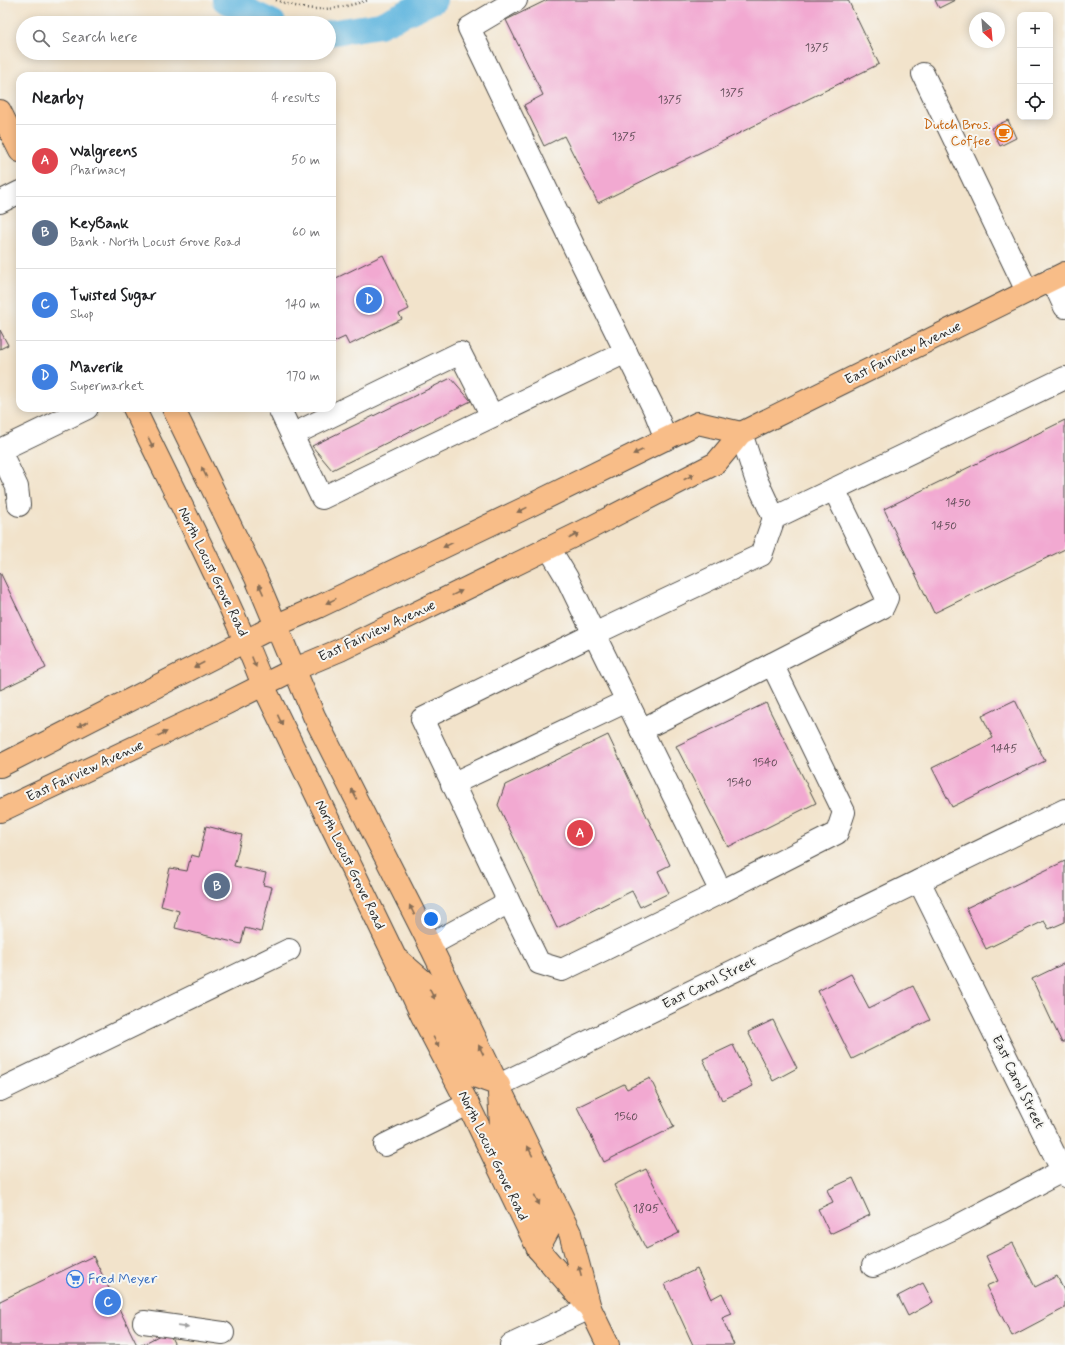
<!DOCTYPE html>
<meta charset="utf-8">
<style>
body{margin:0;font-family:Mynerve,sans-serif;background:#f2f2f2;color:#202124}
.controls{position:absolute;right:12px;top:12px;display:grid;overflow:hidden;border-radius:8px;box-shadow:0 2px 10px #0003}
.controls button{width:36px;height:36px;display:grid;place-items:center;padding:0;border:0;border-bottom:1px solid #e0e0e0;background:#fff;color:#202124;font:20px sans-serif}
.compass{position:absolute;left:969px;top:12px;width:36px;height:36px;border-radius:50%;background:#fff;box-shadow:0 2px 10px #0003;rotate:154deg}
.you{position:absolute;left:431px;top:919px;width:14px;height:14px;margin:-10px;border:3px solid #fff;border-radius:50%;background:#1a73e8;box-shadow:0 0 0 6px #1a73e833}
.badge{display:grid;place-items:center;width:26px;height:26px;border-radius:50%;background:#b5179e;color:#fff;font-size:13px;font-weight:700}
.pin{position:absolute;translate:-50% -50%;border:2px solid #fff;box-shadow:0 1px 4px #0006}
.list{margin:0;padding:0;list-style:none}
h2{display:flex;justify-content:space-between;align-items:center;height:52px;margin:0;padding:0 16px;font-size:17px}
h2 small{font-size:13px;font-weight:400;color:#757577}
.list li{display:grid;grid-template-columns:26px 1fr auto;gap:12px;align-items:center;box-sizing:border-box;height:72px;padding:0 16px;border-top:1px solid #e0e0e0}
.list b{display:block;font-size:15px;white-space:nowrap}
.list p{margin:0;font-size:13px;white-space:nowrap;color:#757577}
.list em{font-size:13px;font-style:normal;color:#757577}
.icon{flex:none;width:22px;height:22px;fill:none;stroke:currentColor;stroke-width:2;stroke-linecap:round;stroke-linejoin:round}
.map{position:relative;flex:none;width:1065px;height:1345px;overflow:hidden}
.search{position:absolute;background:#fff;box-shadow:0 2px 10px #0003;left:16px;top:16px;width:320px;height:44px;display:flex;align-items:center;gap:10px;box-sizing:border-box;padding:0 14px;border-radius:22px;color:#757577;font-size:15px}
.panel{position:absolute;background:#fff;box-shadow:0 2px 10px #0003;left:16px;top:72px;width:320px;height:340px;border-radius:12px}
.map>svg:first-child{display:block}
</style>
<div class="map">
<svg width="1065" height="1345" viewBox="0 0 1065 1345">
<rect width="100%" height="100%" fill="#f6f6f2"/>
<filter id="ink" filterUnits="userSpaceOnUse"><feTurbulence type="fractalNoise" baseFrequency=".025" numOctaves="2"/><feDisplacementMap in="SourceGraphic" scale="8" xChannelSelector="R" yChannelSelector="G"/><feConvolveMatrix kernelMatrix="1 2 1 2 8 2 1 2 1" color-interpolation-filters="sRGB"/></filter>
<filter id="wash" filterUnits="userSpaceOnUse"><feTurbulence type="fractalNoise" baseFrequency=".012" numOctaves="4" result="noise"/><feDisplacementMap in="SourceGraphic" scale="16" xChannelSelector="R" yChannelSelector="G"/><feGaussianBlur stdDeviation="0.9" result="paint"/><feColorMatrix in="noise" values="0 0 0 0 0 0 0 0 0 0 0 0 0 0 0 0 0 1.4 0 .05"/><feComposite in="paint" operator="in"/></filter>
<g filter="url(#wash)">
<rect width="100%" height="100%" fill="#f2e3cb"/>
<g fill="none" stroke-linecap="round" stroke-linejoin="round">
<g stroke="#63b7df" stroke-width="26">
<path d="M225,0L273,23"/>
<path d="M329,33L380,25L434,0"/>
</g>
</g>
<g id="blocks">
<g fill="#f2a9d1">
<path d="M547,0H848L879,64L598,203L564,136L544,146L524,105L543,95L506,20Z"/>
<path d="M935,0H955L939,8Z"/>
<path d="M1008,120L1016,138L1000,146L991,128Z"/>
<path d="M383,255L409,309L399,314L402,319L349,345L345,337L332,343V280Z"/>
<path d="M0,330L8,345L0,349Z"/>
<path d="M451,378L471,401L332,470L312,446Z"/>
<path d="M1065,420V549L934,613L884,509Z"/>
<path d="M0,572L46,668L0,690Z"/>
<path d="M1015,700L1045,761L952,807L932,768L993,738L982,716Z"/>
<path d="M766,703L816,803L728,847L676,746Z"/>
<path d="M608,735L670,865L658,871L669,893L640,907L632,891L557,928L498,805L505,785Z"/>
<path d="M206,826L242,835L234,866L266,873L263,885L272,887L261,932L245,928L241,944L175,928L179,911L161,906L170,868L187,871L191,855L199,857Z"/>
<path d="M1065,861V922L1049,929L1044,921L986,949L966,908Z"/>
<path d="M1065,963V1041L1062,1043L1032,979Z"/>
<path d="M851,974L869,1008L913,986L930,1020L852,1059L818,991Z"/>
<path d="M773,1020L797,1068L773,1081L748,1032Z"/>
<path d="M733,1045L753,1086L722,1100L703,1059Z"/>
<path d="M650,1078L674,1127L604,1162L577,1107L624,1084L627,1089Z"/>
<path d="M646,1169L679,1233L646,1249L614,1185Z"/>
<path d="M853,1178L870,1215L830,1234L818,1209L833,1202L827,1190Z"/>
<path d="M1013,1243L1035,1287L1057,1276L1065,1293V1308L1012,1336L986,1286L998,1281L986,1256Z"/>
<path d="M93,1256L137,1345H0V1301Z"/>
<path d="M697,1269L711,1299L722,1293L732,1314L722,1318L734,1345H693L665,1284Z"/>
<path d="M923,1283L933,1302L908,1316L898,1296Z"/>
<path d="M168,1331L175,1345H141Z"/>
</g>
</g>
</g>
<g filter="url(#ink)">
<use href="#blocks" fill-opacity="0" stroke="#494743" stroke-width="1"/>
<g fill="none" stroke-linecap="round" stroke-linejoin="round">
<g stroke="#494743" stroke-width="24">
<g id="minor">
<path d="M516,0L469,28L574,247L654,409L666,439"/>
<path d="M923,74L1027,291"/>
<path d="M0,202L20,192"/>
<path d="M1052,279L1065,307"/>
<path d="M279,408L322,498L626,352"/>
<path d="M741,433L756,479L774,518"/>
<path d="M292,435L460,353L492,416"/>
<path d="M0,450L87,408"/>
<path d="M0,451L17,487L19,505"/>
<path d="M549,548L567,578L594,634L761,555L774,518L1065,378"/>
<path d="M772,664L883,607L887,598L834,489"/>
<path d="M641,730L772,664L844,812L837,833L721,892"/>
<path d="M452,784L627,701"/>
<path d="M919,881L1065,1176"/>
<path d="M430,945L509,902L422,719L594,634L721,892L562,970L539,963L509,902"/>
<path d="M499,1085L1065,810"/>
<path d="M0,1090L289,950"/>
<path d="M385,1145L468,1104"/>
<path d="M873,1266L952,1229L1062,1171"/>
<path d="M144,1322L223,1333"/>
<path d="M511,1345L590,1308"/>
</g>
</g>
<g stroke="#494743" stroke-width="24">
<g id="major">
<path d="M0,111L20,151"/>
<path d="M134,408C178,500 226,590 263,685L395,957L422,1016L468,1104L538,1249L586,1304"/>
<path d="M173,408L256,578L314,716L430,945L570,1233L590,1308L608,1345"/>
<path d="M0,766L277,625L318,607L527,507L698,423L741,433"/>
<path d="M0,811L217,708L295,669L340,650L586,530L716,463L741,433L1065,273"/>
<path d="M400,961L428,985L474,1076L499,1085"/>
<path d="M499,1094L501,1126L550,1227L538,1249"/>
</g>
</g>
<path stroke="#494743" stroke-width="2.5" stroke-dasharray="1 3" stroke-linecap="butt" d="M276,0C310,13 334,11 368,0"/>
<use href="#minor" stroke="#fff" stroke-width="22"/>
<use href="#major" stroke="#f8bd88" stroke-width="22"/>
</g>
<defs><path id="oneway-solid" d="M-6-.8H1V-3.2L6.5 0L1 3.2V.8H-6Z"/></defs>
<g fill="#876d55">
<use href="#oneway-solid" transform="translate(151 443) rotate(64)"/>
<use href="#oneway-solid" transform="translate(638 452) rotate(155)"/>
<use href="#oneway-solid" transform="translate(204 472) rotate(-116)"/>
<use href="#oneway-solid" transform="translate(689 477) rotate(-27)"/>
<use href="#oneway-solid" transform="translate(522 510) rotate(154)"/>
<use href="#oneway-solid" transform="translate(574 536) rotate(-27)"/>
<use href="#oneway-solid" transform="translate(448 545) rotate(154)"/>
<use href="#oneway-solid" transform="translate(261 589) rotate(-114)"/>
<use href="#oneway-solid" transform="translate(457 593) rotate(-26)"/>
<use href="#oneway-solid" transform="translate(331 601) rotate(154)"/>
<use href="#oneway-solid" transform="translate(254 662) rotate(68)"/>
<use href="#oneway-solid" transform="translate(199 665) rotate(153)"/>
<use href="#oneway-solid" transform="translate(280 720) rotate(65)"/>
<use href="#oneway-solid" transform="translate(83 724) rotate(153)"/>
<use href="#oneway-solid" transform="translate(162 734) rotate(-25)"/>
<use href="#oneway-solid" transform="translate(354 794) rotate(-117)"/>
<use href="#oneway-solid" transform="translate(412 910) rotate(-117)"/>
<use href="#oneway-solid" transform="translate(432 994) rotate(63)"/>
<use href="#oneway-solid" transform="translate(436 1042) rotate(62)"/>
<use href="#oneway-solid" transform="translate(481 1050) rotate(-116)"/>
<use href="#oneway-solid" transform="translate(530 1151) rotate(-116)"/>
<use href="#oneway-solid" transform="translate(537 1200) rotate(64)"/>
<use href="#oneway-solid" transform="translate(580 1271) rotate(-105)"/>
</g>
<use fill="#a0a0a0" href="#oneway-solid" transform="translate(183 1327) rotate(8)"/>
</g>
<defs>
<g id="cafe-ring" transform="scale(0.9)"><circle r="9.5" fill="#f6f6f2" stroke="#e8710a" stroke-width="1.5"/><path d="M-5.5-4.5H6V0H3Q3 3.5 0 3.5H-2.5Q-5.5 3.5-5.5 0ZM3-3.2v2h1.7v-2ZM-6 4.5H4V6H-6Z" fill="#e8710a"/></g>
<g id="supermarket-ring" transform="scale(0.9)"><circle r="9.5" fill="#f6f6f2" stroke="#3f7fe0" stroke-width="1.5"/><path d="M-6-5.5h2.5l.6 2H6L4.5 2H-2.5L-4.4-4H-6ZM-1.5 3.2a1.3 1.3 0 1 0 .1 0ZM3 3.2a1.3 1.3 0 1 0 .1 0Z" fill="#3f7fe0"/></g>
</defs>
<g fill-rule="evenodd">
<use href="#cafe-ring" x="1004" y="133"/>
<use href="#supermarket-ring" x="75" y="1279"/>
</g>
<g text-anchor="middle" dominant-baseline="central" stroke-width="4" stroke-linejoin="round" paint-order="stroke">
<g font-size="12" fill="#5d4a54">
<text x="817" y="48">1375</text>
<text x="732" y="93">1375</text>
<text x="670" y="100">1375</text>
<text x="624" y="137">1375</text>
<text x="958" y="503">1450</text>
<text x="944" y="526">1450</text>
<text x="1004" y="749">1445</text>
<text x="765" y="763">1540</text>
<text x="739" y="783">1540</text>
<text x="626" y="1117">1560</text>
<text x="646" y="1209">1805</text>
</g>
<g font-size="14" fill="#c56008" stroke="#f6f6f2" text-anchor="end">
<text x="991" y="125">Dutch Bros.<tspan x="991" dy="16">Coffee</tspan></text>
</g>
<g font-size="14" fill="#2b2b2b" stroke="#f6f6f2">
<text transform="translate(903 353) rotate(-26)">East Fairview Avenue</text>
<text transform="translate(213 572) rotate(64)">North Locust Grove Road</text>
<text transform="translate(377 631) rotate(-25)">East Fairview Avenue</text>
<text transform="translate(85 771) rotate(-25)">East Fairview Avenue</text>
<text transform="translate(350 865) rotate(64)">North Locust Grove Road</text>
<text transform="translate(709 983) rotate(-26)">East Carol Street</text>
<text transform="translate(1018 1082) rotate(64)">East Carol Street</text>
<text transform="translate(493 1156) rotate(64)">North Locust Grove Road</text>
</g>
<g font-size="14" fill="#366cbe" stroke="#f6f6f2" text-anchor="start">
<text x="88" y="1279">Fred Meyer</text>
</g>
</g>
</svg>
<div class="controls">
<button>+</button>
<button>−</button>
<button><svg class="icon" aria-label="locate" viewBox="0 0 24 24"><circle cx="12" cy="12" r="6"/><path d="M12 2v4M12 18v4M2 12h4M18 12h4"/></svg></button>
</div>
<svg class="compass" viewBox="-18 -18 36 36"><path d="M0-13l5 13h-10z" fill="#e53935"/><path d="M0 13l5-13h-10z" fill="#757577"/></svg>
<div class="you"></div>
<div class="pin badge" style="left:580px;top:833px;background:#e0444e">A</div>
<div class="pin badge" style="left:217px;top:886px;background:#5c6f8a">B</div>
<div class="pin badge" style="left:108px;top:1302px;background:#3f7fe0">C</div>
<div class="pin badge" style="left:369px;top:300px;background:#3f7fe0">D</div>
<div class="search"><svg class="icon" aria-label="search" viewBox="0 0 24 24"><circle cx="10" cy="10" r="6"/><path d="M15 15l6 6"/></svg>Search here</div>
<section class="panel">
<h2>Nearby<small>4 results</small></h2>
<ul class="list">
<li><span class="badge" style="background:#e0444e">A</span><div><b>Walgreens</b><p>Pharmacy</p></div><em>50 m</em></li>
<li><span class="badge" style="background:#5c6f8a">B</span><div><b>KeyBank</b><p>Bank · North Locust Grove Road</p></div><em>60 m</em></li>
<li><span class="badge" style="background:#3f7fe0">C</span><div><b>Twisted Sugar</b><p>Shop</p></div><em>140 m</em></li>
<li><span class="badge" style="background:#3f7fe0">D</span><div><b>Maverik</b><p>Supermarket</p></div><em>170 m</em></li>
</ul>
</section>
</div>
